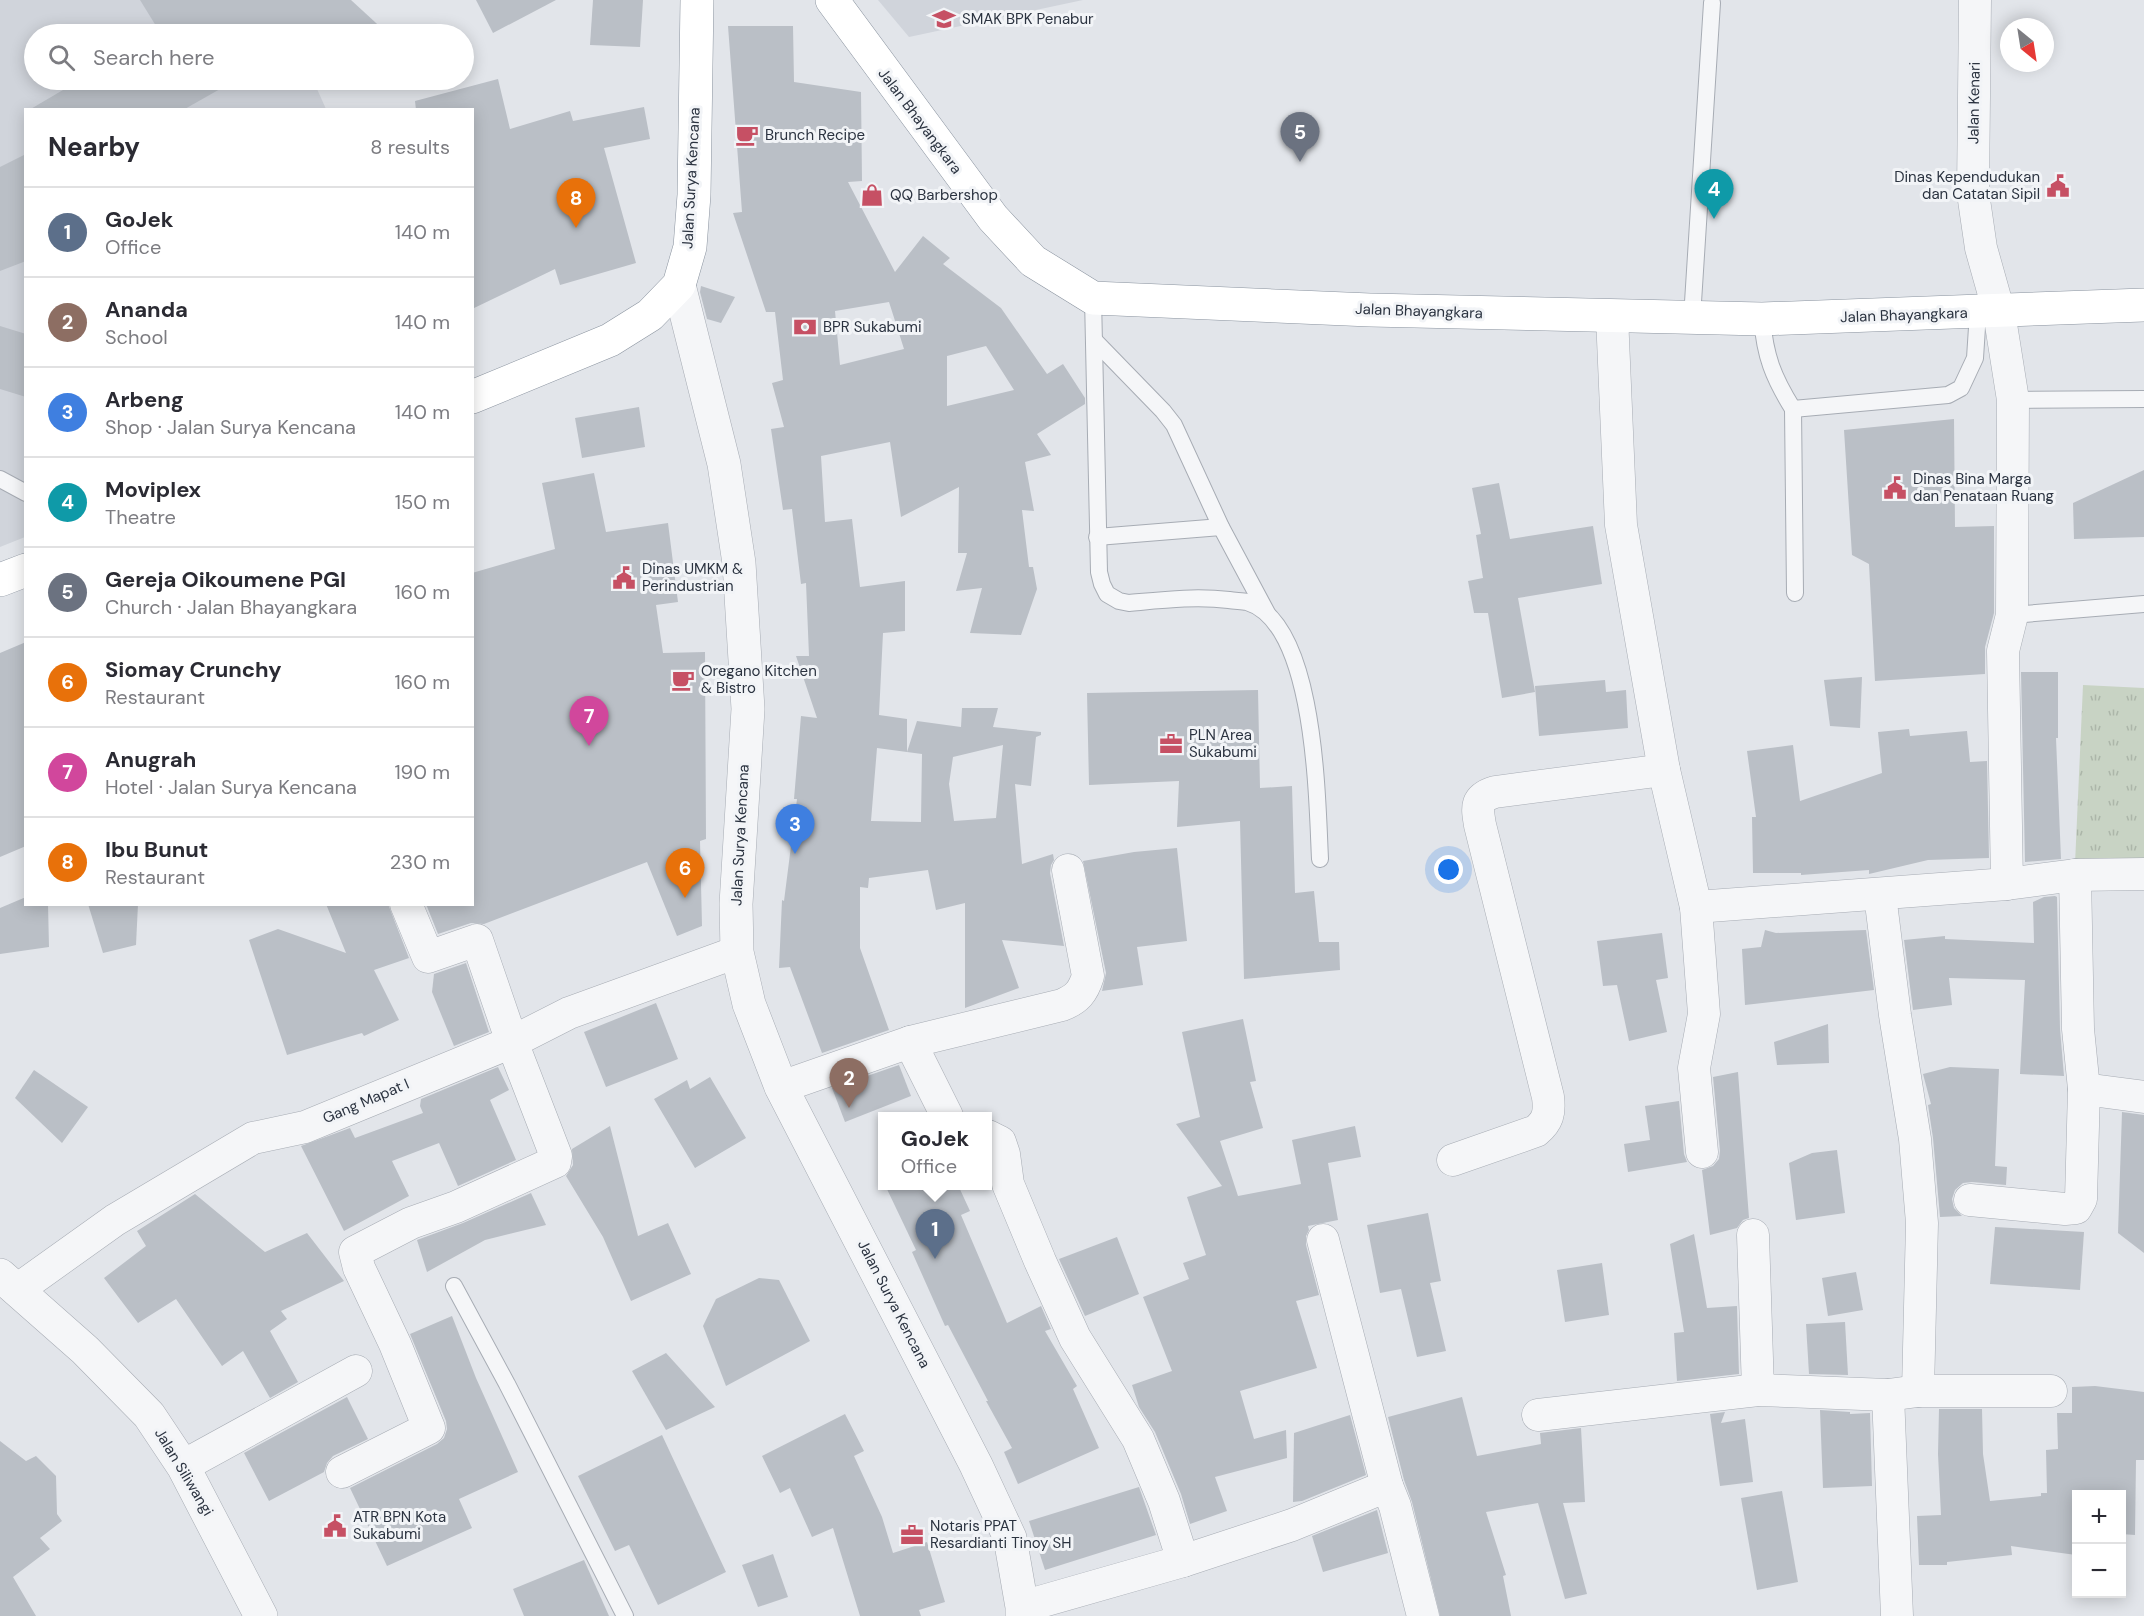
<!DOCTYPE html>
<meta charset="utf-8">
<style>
body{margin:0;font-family:"DM Sans",sans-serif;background:#f7f7f7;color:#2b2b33}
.controls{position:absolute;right:18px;bottom:18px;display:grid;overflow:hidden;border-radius:0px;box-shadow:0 3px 15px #0003}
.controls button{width:54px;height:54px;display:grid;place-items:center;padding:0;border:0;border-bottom:2px solid #e1e1e2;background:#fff;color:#2b2b33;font:30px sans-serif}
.compass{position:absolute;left:2000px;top:18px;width:54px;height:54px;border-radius:50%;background:#fff;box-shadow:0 3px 15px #0003;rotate:150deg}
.you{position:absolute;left:1449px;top:870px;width:21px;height:21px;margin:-15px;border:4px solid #fff;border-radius:50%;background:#1a73e8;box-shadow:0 0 0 9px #1a73e833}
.badge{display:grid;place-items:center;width:39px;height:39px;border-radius:50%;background:#0f766e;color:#fff;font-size:20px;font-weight:700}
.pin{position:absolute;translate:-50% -50px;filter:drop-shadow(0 2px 3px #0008)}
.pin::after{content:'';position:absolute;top:32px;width:21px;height:18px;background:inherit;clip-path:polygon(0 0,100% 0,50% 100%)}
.popup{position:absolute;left:878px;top:1112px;width:114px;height:78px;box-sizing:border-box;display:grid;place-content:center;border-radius:0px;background:#fff;filter:drop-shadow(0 2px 4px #0005);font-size:20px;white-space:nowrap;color:#7c7c81}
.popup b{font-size:22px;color:#2b2b33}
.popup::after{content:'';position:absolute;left:50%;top:100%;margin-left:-12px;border:12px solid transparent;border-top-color:#fff}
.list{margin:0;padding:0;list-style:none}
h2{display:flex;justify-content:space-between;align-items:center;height:78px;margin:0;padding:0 24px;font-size:26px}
h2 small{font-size:20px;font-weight:400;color:#7c7c81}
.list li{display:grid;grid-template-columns:39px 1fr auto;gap:18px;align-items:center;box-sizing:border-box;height:90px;padding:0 24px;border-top:2px solid #e1e1e2}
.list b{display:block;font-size:22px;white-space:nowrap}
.list p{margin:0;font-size:20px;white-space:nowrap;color:#7c7c81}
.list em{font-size:20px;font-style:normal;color:#7c7c81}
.icon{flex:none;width:33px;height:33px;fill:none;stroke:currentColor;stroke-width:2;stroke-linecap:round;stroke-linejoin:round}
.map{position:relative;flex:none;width:2144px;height:1616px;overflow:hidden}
.search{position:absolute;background:#fff;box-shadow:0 3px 15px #0003;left:24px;top:24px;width:450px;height:66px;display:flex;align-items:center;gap:15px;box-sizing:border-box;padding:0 21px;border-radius:33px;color:#7c7c81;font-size:22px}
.panel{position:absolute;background:#fff;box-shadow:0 3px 15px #0003;left:24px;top:108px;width:450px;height:798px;border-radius:0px}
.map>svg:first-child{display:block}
</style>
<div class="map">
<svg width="2144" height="1616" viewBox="0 0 2144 1616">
<defs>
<pattern id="grass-tufts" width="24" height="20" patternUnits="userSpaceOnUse" patternTransform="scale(1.5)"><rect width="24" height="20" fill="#c8d3c4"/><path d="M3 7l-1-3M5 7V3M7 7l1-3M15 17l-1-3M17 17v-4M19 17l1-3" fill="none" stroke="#acb6a9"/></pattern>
</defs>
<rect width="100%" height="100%" fill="#e2e5ea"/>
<g fill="#d0d4db">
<path d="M0,0H278L293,34H34V80H313L326,109L26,110L25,537L0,547Z"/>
<path d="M878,0H1083L909,37Z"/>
</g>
<path fill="url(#grass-tufts)" d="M2083,685L2144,688V863L2075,864Z"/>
<g fill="#babfc6" fill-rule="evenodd">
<path d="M140,0H351L388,34H161Z"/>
<path d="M476,0H556L493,33Z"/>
<path d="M593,0H643L640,47L590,45Z"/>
<path d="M728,26H793L794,82L861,92L862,181L848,182L895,272L923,236L950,258L943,264L1001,308L1047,374L1063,364L1085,398V404L1037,434L1051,455L1025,462L1034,511L1022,510L1029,567H1033L1037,589L1021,635L970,633L982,588L956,591L967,553H958L959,487L901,517L890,442L821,456L825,522L852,519L860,587L905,581V631L883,633L879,715L907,719V752L917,721L961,727L962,708H998L993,727L1041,732V735L1036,737L1031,786L1015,784L1022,864L1053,854L1054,860L1051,865L1050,873L1064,946L1002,940L1019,988L965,1008V903L936,910L928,870L869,878L868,888L860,887V948L889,1030L822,1053L790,967L779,968L782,900L784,901L797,799H794L801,716L817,718L796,656H809L806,583L801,584L792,509L783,510L771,429L784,427L772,383L783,380L775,312H766L733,213L742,212ZM889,302L904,349L840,365L835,311ZM986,346L1014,390L947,406V356ZM1003,745L996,818L954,821L949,784L953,757ZM877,748L922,754L921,822L871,821Z"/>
<path d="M498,79L510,129L570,111L573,121L644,107L650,139L604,148L636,263L560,285L555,269L472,309V110H416L415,101Z"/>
<path d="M80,80H236L183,110H29Z"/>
<path d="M26,154V261L0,271V167Z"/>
<path d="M701,286L735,297L721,323L707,319L700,292Z"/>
<path d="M0,326L26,334V397L0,389Z"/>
<path d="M639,407L645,447L582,458L575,418Z"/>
<path d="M1954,419L1955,527L1994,526V613L1985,647V674L1875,681L1869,564L1852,555L1844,430Z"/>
<path d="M2144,470V537L2074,539L2073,503Z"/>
<path d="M594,473L606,532L668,523L678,602L656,605L663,653L705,652L706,839L700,841L702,926L677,936L647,862L484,924L471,923L438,934L426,904H472V573L555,549L542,483Z"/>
<path d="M1499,483L1510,539L1593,526L1602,584L1518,598L1535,692L1502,698L1488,613H1474L1468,581L1483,578L1476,535L1481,534L1472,488Z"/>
<path d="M26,642V846L0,857V653Z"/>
<path d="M2021,672H2058V738H2056L2061,859L2025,862Z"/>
<path d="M1862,677L1860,728L1830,726L1824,680Z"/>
<path d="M1605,680L1606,692L1626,690L1628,728L1539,736L1535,686Z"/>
<path d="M1258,690L1260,788L1292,786L1295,893L1314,891L1319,942H1339L1340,970L1244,979L1240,821L1177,827L1179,781L1089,785L1087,693Z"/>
<path d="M1909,729L1910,736L1967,731L1970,762L1987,761L1989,858L1928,860L1869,874V870L1801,875V873H1753L1752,817H1756L1747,751L1793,745L1800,801L1882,773L1878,732Z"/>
<path d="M1177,848L1187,941L1137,947L1143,985L1102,991L1106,973L1083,861L1134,852Z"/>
<path d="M2055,896L2057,897L2060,1029L2064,1076L2020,1074L2025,980L1949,978L1952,1005L1913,1010L1904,940L1945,936V939L2034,943L2033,902L2044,897Z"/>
<path d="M26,897V904H48L49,947L0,954V908Z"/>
<path d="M88,904H138L136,945L103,953Z"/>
<path d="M326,904H388L409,958L374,970L399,1020L364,1036L362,1033L287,1055L249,940L278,929L346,953Z"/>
<path d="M1765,930L1776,933L1866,930L1874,990L1745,1005L1742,949L1761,947Z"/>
<path d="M1662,933L1668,978L1656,980L1667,1032L1629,1041L1617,985L1603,986L1597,941Z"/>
<path d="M466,963L489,1032L454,1046L432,992L434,974Z"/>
<path d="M656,1003L678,1059L606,1087L584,1032Z"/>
<path d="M1243,1019L1256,1081L1250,1082L1263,1128L1220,1141L1238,1196L1301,1184L1292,1140L1355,1126L1361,1157L1328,1163L1338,1220L1308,1226L1309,1230L1306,1236V1245L1319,1295L1296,1301L1317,1368L1240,1391L1254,1439L1286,1430L1287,1458L1215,1477L1227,1511L1190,1524L1181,1494L1155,1432L1139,1407L1132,1385L1172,1371L1143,1297L1189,1279L1183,1263L1206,1255L1187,1197L1222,1186L1176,1124L1200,1117L1182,1032Z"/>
<path d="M1828,1024L1829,1063L1777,1065L1774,1042Z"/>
<path d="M899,1065L911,1096L845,1122L832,1088Z"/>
<path d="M498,1067L509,1090L490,1100L516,1160L458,1186L439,1143L392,1161L409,1196L344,1231L301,1146L350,1128L355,1138L423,1113L420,1106L421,1099Z"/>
<path d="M1950,1067L1999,1069L1995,1166L2007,1167L2006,1185L1972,1182L1963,1183L1955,1190L1952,1199L1954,1208L1962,1216L1940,1217L1933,1138L1928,1105L1931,1104L1923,1074Z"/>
<path d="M34,1070L88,1107L62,1143L15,1098Z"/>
<path d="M1738,1072L1749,1218L1743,1220L1737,1228L1710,1235L1702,1170L1713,1166L1719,1159L1720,1151L1713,1077Z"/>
<path d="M710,1077L746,1138L695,1168L654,1099L687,1080L690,1089Z"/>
<path d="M1679,1101L1684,1154L1687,1162L1628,1172L1624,1144L1650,1140L1645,1106Z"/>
<path d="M2122,1112L2144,1115V1253L2118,1233Z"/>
<path d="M610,1126L638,1236L668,1223L691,1274L631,1301L603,1237L566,1176L573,1165L572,1149Z"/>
<path d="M1837,1150L1845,1213L1796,1220L1789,1163L1812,1153Z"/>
<path d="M885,1185H958L970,1211L961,1215L1007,1323L1041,1306L1051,1329L1045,1331L1077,1386L1073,1389L1099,1448L1018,1484L1004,1452L1012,1448L986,1401H988L948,1325L945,1326L912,1252L916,1250Z"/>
<path d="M531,1193L546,1225L485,1240L427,1272L417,1240L463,1223Z"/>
<path d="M195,1194L265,1252L307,1233L344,1281L281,1311L287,1319L270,1331L298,1382L270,1398L243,1351L222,1366L176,1299L138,1323L104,1278L146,1246L137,1231Z"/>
<path d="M1428,1213L1441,1281L1430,1283L1446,1351L1417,1357L1401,1289L1380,1293L1367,1225Z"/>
<path d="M1995,1227L2084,1232L2080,1290L1990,1284Z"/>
<path d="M1694,1234L1707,1308L1737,1306L1739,1374L1677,1381L1674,1333L1684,1332L1670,1244Z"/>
<path d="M1117,1237L1139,1294L1085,1316L1059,1259Z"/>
<path d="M1602,1263L1609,1315L1565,1322L1557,1270Z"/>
<path d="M1856,1272L1863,1310L1828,1316L1822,1278Z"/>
<path d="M759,1278L779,1280L810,1341L726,1386L703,1326L716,1299Z"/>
<path d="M452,1316L476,1378L518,1472L459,1499L472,1528L387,1566L350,1488L437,1444L444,1438L447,1429L446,1421L410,1334Z"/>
<path d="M1845,1322L1848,1375L1809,1374L1806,1324Z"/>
<path d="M666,1353L715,1407L666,1430L632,1371Z"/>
<path d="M2095,1386L2144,1392V1460H2136L2135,1535L2121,1534V1494H2076V1555L2011,1546L2012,1555L1947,1562V1565H1919L1917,1516L1941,1515L1938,1454L1939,1409H1982L1983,1454L1990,1501L2041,1496V1493H2047L2046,1450L2058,1449L2057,1413H2072V1387Z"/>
<path d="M347,1397L368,1439L333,1456L327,1463L324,1472L269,1501L244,1453Z"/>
<path d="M1462,1397L1477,1456L1541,1444L1540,1433L1581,1428L1585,1502L1563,1503L1587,1594L1565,1599L1538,1503L1486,1512L1506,1575L1503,1576L1511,1616H1440L1412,1502L1404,1480L1388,1417Z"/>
<path d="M1820,1410L1850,1412V1414L1870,1413L1872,1486L1823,1488Z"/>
<path d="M1725,1412L1721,1423L1745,1419L1753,1482L1720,1486L1710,1414Z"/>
<path d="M845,1414L864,1451L854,1456L882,1517L893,1553L927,1542L945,1602L919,1610L921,1616H860L833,1528L812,1537L790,1488L780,1493L762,1456Z"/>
<path d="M1350,1415L1366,1475L1302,1501L1293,1502L1294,1433Z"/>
<path d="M662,1435L726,1572L658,1605L629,1545L615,1551L578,1476Z"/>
<path d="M0,1441L26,1461L36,1456L56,1476L57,1514L62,1521L40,1538L50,1549L13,1577L36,1616H0Z"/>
<path d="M1139,1487L1156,1535L1045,1570L1029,1521Z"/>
<path d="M1782,1491L1798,1582L1757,1590L1741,1498Z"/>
<path d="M1377,1510L1388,1553L1323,1572L1312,1536Z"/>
<path d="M773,1554L788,1597L758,1607L742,1565Z"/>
<path d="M584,1560L609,1616H524L513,1589Z"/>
</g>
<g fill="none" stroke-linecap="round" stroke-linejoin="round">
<g stroke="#a7acb4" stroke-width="18">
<g id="service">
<path d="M1093,298L1099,572L1102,584L1107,594L1119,601L1129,603C1162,600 1195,596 1229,600C1235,601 1242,601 1247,602C1316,623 1317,799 1320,859"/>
<path d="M1692,318L1712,3"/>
<path d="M1762,319C1765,356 1773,377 1793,409L1948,395L1961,388L1975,358L1978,312"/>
<path d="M1094,340L1163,411L1174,425L1221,527L1267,613"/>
<path d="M2013,400L2144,399"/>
<path d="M1793,409L1795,593"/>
<path d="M0,479L26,493"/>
<path d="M1097,537L1221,527"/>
<path d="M2012,615L2144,604"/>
<path d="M454,1286L507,1384L625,1616"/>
</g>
</g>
<g stroke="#a7acb4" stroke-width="33">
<g id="minor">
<path d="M1975,0L1973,193L1981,248L1999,312L2013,400L2012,615L2003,651L2007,884"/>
<path d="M1612,316L1621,525L1664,770L1696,907L2007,884L2075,875L2144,874"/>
<path d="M1880,895L1895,1015L1915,1139L1922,1223L1918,1391"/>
<path d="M1696,907L1704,1014L1694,1068L1702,1152"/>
<path d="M910,1042L947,1116"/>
<path d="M781,1087L910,1042L1062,1005C1077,999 1083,992 1088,976L1068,870"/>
<path d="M2084,1089L2144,1097"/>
<path d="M988,1136L1000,1142L1004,1154L1008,1184L1040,1261L1075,1338L1138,1439L1164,1501L1183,1561"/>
<path d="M1453,1160L1536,1131C1548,1121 1550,1113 1548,1097L1480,825C1477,807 1475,798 1495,792L1664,770"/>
<path d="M1970,1200L2065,1209L2076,1208L2081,1199L2084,1089L2078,1029L2075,875"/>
<path d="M1753,1235L1758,1390"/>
<path d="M1323,1240L1387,1486"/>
<path d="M17,1290L115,1220L253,1138L305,1127L512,1042L569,1013L737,952"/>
<path d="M1888,1395L1897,1616"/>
<path d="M1538,1415L1758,1390L1888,1395L1918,1391H2051"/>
<path d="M183,1466L356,1371"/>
<path d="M342,1472L429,1428L395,1344L359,1268L355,1252L411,1223L456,1207L555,1162L556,1156L512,1042L477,940L428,957L406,904"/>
<path d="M1022,1607L1183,1561L1292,1525L1387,1486L1395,1506L1423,1616"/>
</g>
</g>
<g stroke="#a7acb4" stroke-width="34">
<g id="tertiary">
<path d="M679,285L724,464L739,563L748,709L736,904L737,952L749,1004L781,1087L976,1465L1010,1538L1022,1607V1616"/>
<path d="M0,1275L85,1350L149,1415L183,1466L261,1616"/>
</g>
</g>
<g stroke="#8a939f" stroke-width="34">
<g id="trunk">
<path d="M832,0L993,218L1033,261L1093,298L1370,310L1762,319L2144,305"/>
<path d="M472,397L610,340L650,315L679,285L690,247L694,195L697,0"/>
<path d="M0,580L26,570"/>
</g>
</g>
<use href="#service" stroke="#f5f6f8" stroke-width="16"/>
<use href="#minor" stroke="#f5f6f8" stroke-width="32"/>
<use href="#tertiary" stroke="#f5f6f8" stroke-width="33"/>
<use href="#trunk" stroke="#fff" stroke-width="33"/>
</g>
<defs>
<g id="school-bare" transform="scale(1.8)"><path d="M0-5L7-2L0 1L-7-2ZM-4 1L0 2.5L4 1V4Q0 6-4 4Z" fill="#c65064" stroke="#f2f4f7" stroke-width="2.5" paint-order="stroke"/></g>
<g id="cafe-bare" transform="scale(1.8)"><path d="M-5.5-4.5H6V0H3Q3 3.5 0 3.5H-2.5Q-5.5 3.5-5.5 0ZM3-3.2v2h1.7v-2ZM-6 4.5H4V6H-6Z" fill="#c65064" stroke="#f2f4f7" stroke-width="2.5" paint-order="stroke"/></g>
<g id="civic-bare" transform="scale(1.8)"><path d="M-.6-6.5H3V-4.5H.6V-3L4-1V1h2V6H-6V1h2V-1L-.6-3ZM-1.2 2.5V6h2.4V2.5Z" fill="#c65064" stroke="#f2f4f7" stroke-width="2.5" paint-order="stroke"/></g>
<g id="shop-bare" transform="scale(1.8)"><path d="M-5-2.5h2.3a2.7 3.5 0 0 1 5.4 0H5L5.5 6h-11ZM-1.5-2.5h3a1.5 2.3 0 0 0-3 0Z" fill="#c65064" stroke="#f2f4f7" stroke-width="2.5" paint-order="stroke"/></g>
<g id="bank-bare" transform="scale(1.8)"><path d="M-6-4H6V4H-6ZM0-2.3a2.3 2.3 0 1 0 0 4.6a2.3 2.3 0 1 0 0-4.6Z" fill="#c65064" stroke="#f2f4f7" stroke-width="2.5" paint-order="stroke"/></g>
<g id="office-bare" transform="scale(1.8)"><path d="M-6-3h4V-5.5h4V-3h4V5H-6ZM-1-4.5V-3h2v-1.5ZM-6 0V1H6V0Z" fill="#c65064" stroke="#f2f4f7" stroke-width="2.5" paint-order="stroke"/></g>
</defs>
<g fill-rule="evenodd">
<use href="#school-bare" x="944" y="19"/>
<use href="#cafe-bare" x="747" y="135"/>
<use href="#civic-bare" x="2058" y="186"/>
<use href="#shop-bare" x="872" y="195"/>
<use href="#bank-bare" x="805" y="327"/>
<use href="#civic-bare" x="1895" y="488"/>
<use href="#civic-bare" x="624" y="578"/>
<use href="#cafe-bare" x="683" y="680"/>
<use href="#office-bare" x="1171" y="744"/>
<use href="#civic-bare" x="335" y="1526"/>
<use href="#office-bare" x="912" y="1535"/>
</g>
<g text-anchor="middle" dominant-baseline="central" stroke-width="6" stroke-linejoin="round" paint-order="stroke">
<g font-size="15" fill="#2b3340" stroke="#f2f4f7" text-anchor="start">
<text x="962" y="19">SMAK BPK Penabur</text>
<text x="765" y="135">Brunch Recipe</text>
<text x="2040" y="177" text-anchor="end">Dinas Kependudukan<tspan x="2040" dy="17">dan Catatan Sipil</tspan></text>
<text x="890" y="195">QQ Barbershop</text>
<text x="823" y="327">BPR Sukabumi</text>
<text x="1913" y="479">Dinas Bina Marga<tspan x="1913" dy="17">dan Penataan Ruang</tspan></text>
<text x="642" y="569">Dinas UMKM &amp;<tspan x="642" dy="17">Perindustrian</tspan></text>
<text x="701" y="671">Oregano Kitchen<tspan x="701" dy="17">&amp; Bistro</tspan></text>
<text x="1189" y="735">PLN Area<tspan x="1189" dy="17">Sukabumi</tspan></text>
<text x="353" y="1517">ATR BPN Kota<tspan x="353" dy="17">Sukabumi</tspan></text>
<text x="930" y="1526">Notaris PPAT<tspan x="930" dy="17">Resardianti Tinoy SH</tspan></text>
</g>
<g font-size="15" fill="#2b3340" stroke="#f2f4f7">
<text transform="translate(1974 103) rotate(-89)">Jalan Kenari</text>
<text transform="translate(920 121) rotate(53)">Jalan Bhayangkara</text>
<text transform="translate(691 178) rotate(-87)">Jalan Surya Kencana</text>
<text transform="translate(1419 311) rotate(2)">Jalan Bhayangkara</text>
<text transform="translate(1904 315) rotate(-2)">Jalan Bhayangkara</text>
<text transform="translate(740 835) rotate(-87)">Jalan Surya Kencana</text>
<text transform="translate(366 1101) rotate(-23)">Gang Mapat I</text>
<text transform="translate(894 1304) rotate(63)">Jalan Surya Kencana</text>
<text transform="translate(184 1472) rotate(59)">Jalan Siliwangi</text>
</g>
</g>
</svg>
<div class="controls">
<button>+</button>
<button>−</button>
</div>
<svg class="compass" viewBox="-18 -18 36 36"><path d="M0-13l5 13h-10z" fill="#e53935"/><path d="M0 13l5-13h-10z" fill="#7c7c81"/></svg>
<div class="you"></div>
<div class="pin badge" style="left:935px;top:1259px;background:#5c6f8a">1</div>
<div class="popup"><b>GoJek</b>Office</div>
<div class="pin badge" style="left:849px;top:1108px;background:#8d6e63">2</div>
<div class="pin badge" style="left:795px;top:854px;background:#3f7fe0">3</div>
<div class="pin badge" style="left:1714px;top:219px;background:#0f9aa8">4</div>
<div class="pin badge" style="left:1300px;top:162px;background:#6b7280">5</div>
<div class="pin badge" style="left:685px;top:898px;background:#e8710a">6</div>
<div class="pin badge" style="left:589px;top:746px;background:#d1479c">7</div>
<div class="pin badge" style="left:576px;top:228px;background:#e8710a">8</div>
<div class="search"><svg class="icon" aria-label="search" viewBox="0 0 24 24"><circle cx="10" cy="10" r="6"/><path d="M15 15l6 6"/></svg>Search here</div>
<section class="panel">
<h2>Nearby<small>8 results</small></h2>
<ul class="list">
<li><span class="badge" style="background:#5c6f8a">1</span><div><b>GoJek</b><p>Office</p></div><em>140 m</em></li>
<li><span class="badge" style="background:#8d6e63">2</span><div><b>Ananda</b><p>School</p></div><em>140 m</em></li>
<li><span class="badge" style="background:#3f7fe0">3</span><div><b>Arbeng</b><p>Shop · Jalan Surya Kencana</p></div><em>140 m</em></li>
<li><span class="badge" style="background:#0f9aa8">4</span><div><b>Moviplex</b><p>Theatre</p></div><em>150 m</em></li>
<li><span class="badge" style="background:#6b7280">5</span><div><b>Gereja Oikoumene PGI</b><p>Church · Jalan Bhayangkara</p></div><em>160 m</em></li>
<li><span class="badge" style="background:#e8710a">6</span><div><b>Siomay Crunchy</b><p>Restaurant</p></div><em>160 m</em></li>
<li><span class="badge" style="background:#d1479c">7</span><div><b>Anugrah</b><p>Hotel · Jalan Surya Kencana</p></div><em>190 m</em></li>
<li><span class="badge" style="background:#e8710a">8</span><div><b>Ibu Bunut</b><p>Restaurant</p></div><em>230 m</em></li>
</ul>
</section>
</div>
